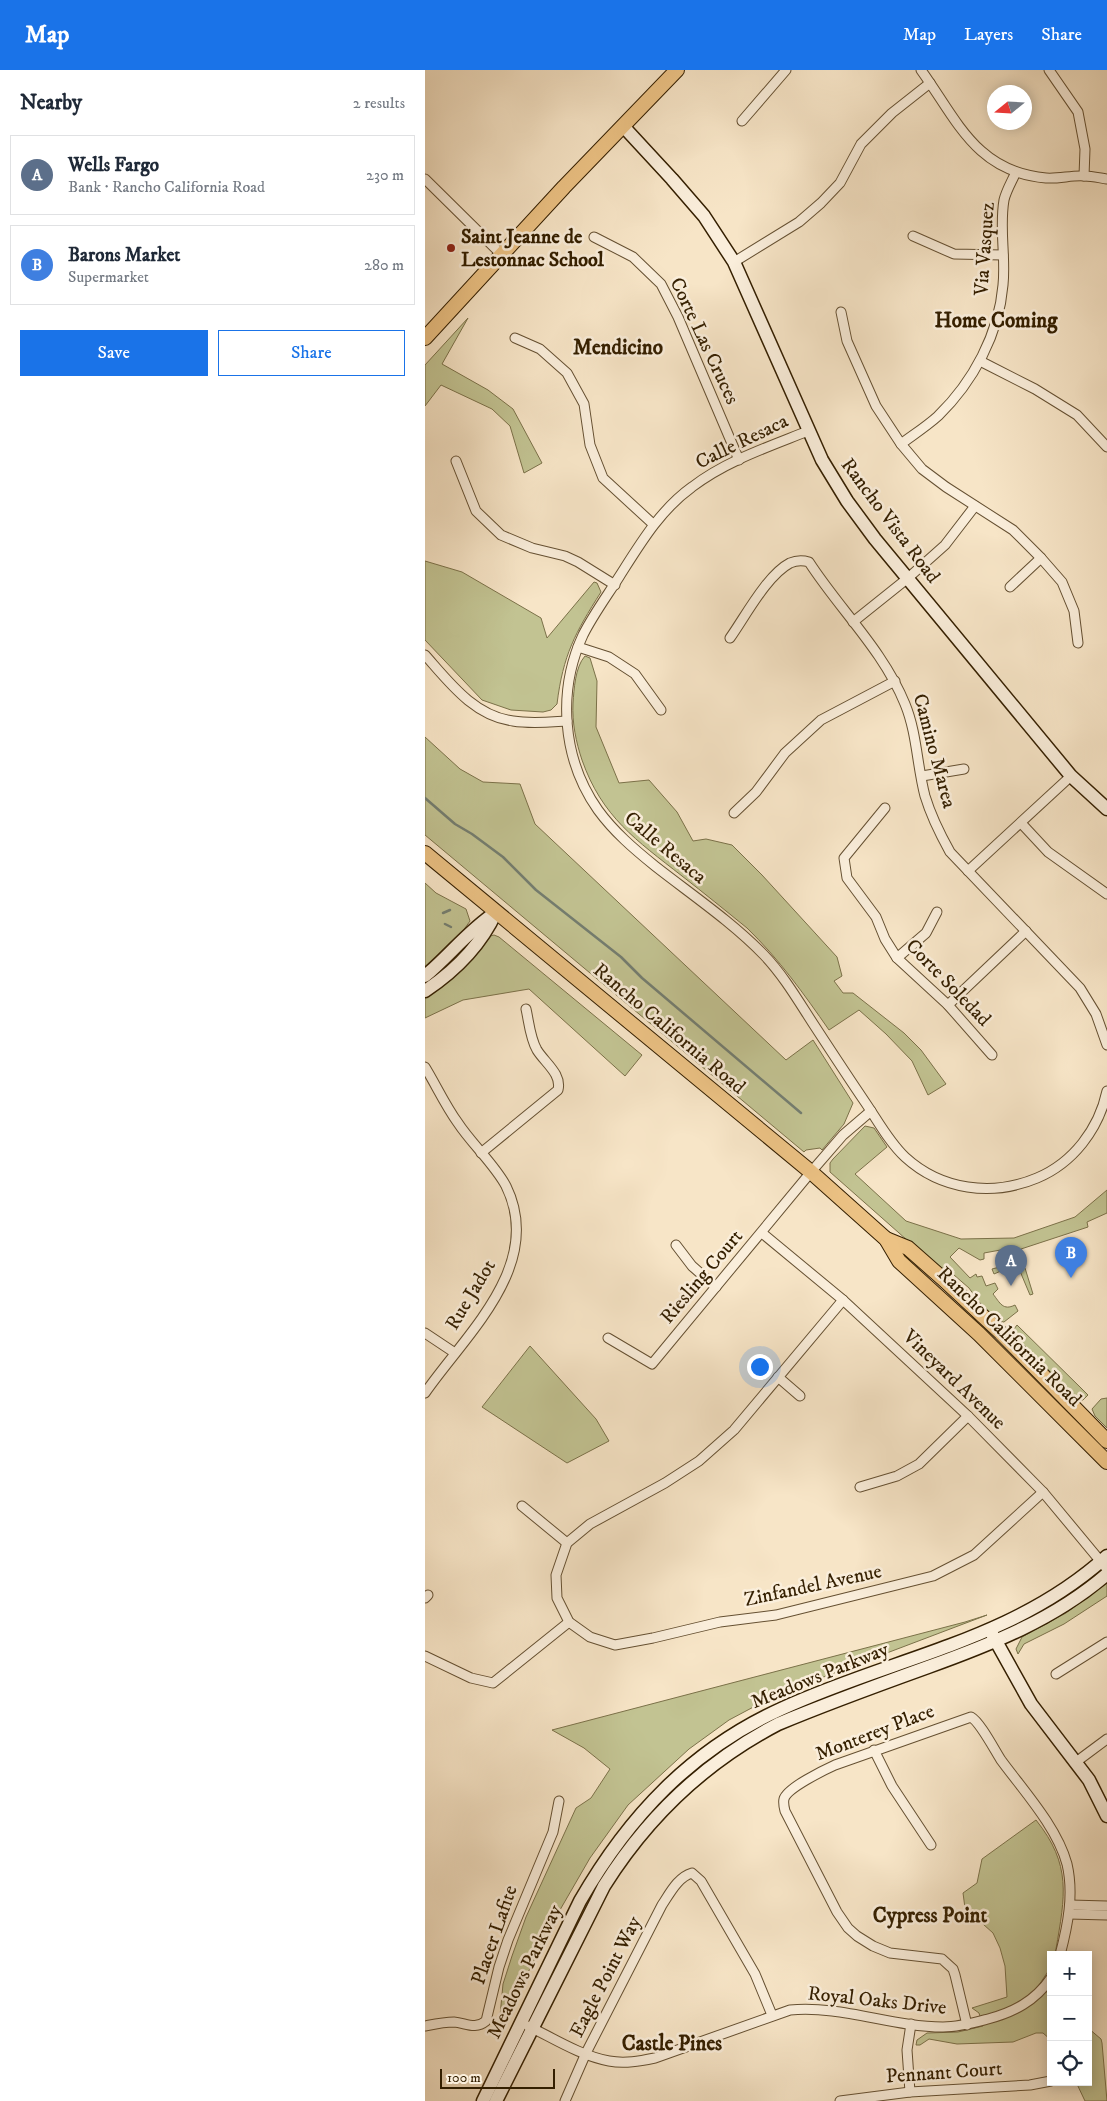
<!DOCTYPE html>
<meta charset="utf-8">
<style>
body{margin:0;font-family:"IM FELL DW Pica",serif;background:#f6f6f7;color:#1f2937}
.controls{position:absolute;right:15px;bottom:15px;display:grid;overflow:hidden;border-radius:0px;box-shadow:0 2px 12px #0003}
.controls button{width:45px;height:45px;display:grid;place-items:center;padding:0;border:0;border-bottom:1px solid #e0e1e3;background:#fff;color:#1f2937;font:25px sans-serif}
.compass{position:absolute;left:562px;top:15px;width:45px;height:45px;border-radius:50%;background:#fff;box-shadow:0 2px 12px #0003;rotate:252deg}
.scale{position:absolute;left:15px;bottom:12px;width:115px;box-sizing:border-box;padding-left:5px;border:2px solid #341f00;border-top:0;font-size:14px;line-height:18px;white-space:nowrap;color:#341f00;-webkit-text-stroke:4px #faeedb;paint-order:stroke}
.you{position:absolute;left:334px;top:1296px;width:18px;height:18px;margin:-12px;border:4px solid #fff;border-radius:50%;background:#1a73e8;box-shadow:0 0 0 8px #1a73e833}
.badge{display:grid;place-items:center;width:32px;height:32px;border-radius:50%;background:#1a73e8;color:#fff;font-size:16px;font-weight:700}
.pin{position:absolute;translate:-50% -41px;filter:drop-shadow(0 1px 2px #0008)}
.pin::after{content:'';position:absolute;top:26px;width:18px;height:15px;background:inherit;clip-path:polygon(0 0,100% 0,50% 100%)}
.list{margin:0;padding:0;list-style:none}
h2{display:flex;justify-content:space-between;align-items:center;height:65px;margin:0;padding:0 20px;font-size:21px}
h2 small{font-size:16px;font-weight:400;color:#747a83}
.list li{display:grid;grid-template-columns:32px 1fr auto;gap:15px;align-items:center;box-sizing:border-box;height:80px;margin:0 10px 10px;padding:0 10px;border:1px solid #e0e1e3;border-radius:0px}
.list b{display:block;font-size:19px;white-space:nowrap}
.list p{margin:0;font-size:16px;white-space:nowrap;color:#747a83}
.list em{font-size:16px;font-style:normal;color:#747a83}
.actions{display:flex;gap:10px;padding:15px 20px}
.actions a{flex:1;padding:11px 0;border:1px solid #1a73e8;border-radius:0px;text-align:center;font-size:18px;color:#1a73e8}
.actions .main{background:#1a73e8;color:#fff}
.icon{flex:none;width:28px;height:28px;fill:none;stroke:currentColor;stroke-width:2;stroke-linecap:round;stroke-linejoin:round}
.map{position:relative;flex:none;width:682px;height:2031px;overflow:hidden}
header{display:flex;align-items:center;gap:30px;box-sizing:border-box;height:70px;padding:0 25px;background:#1a73e8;color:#fff}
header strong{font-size:24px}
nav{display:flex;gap:28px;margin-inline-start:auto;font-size:18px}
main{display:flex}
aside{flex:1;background:#fff}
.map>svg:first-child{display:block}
</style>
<header>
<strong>Map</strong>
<nav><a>Map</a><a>Layers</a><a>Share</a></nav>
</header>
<main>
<aside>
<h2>Nearby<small>2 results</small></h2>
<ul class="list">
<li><span class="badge" style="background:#5c6f8a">A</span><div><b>Wells Fargo</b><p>Bank · Rancho California Road</p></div><em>230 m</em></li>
<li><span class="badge" style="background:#3f7fe0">B</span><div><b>Barons Market</b><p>Supermarket</p></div><em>280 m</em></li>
</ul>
<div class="actions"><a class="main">Save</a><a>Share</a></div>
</aside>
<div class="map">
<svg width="682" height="2031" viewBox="0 0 682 2031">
<rect width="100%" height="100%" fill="#f7e5c7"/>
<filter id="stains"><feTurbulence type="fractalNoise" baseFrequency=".004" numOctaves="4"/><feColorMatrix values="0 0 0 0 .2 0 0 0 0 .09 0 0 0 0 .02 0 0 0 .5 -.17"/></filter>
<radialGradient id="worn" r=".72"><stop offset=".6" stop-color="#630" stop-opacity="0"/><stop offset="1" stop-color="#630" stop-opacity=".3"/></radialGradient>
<g fill="#c2c392" stroke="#7b7149">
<path d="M43,248L17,294L63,320L88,339L117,393L99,403L85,356L67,339L16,315L0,336V295Z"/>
<path d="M0,491L37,502L116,548L122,568L169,512L172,513L176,522C150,563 138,585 132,634L126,640L118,642L86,640L57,630L0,570Z"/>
<path d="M160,586L165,588L172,611L171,657L194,713L224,710L252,742L268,771L281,769L307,775L337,805L412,887L417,906L409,911L418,923H428L479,963L496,980L521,1014L503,1025L487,991L461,964L434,940L404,960C379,924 354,889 322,858C301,841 279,823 257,806C211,770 177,747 157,690C151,672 147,653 148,633C149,620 150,597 160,586Z"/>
<path d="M0,667L35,699L58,712L95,714L110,754L361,990L388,970L428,1033L419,1054L397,1080L395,1078L381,1080L379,1082L0,765Z"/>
<path d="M0,813L11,823L41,839L45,851L35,865L0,898Z"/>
<path d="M69,865L74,867L217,985L200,1006L104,919L38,930L0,948V925L62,867Z"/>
<path d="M440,1056L449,1058L462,1077L430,1104L481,1151L536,1169L589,1168L650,1147L682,1120V1143L662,1152L663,1157L596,1179V1182H593L592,1177L559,1183V1189L555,1190L534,1178L525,1187L545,1208L551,1204L552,1207L557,1206L561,1216L570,1213L573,1219L568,1224C575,1233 578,1241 590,1235L593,1241L579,1252L573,1251L554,1232L544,1218L529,1205L508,1193L405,1102V1093L408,1089Z"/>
<path d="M594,1192L600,1198L608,1224L605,1225L592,1194L569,1204L567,1199Z"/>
<path d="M592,1255L656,1318L663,1325L658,1330H653L591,1267L589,1259Z"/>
<path d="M105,1276L171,1349L184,1371L142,1393L57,1337Z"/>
<path d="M682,1328V1358L670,1346L667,1339L676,1329Z"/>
<path d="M682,1512V1526L639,1554L599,1574L593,1584L591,1579L597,1567L641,1543Z"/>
<path d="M562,1545L351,1625L304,1650L264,1679L203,1735L165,1788L128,1852L80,1949L75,1946L78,1914L87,1886L101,1847L151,1738L166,1728L185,1699L159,1678L127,1660L540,1552Z"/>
<path d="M611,1750C647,1795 640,1826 631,1879L630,1885H626V1897L614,1915L626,1926V1970L618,1963H611L588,1972L532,1974L504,1969L495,1975H491L492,1970L502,1963L533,1962L558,1956L554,1943L547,1938L582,1927L580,1896L575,1878L568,1863L540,1838L538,1823L552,1813L557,1789Z"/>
<path d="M663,1958L676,1969L677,1973L682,2031H660L651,2012H663Z"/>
</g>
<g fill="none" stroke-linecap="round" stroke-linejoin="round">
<g stroke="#747e71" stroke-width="2.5">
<path d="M0,728L30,754L47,764L78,787L111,820L196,887L217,908L376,1043"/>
<path d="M18,843L25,840"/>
<path d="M20,854L26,857"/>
</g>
<g stroke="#655032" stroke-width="11">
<g id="street">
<path d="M496,0C532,50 551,102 621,108C634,109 647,105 659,106C667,106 675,108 682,109"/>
<path d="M624,0L653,42L660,79L659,106"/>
<path d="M317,51L361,0"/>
<path d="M0,109L77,185"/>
<path d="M488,166L529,184L578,185"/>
<path d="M169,167L208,187L236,214L253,247L314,390"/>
<path d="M309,192L374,152L396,133L415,113L436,74L467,43L505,13"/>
<path d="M416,242L422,271L451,336L476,374L497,399L521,417L588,460L616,488L637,512L649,541L653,573"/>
<path d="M90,268L115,279L142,303L159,334L165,375L178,408L228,454"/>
<path d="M555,291L610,319L652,345L682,377"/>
<path d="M383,361C343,377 301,391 267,417C235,440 215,474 194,507C182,526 168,545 158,565C132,621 137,689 173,740C189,762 209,779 230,796C267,825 307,852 339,885C359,906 374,932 389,955C406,981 423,1007 440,1032C453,1051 464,1072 480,1087C516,1120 567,1127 612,1108C648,1093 674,1059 682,1021"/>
<path d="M476,374C488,365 502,356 513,346C548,312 574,264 578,215C581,186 574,159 579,130C581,121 587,111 591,102"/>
<path d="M31,391L51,441L76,465L107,478L140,486L153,492L190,515"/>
<path d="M585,517L616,488"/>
<path d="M428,552L483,508L520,475L550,436"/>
<path d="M305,568C320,547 342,505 365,493C372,490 377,490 384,492C415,540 458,580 480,634C492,663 492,696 500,726C506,746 515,764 525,782L655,918L671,944L682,975"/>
<path d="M153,577L184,587L210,604L236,640"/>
<path d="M0,585C24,612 49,646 88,651C106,654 124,652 142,651"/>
<path d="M497,706L539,699"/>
<path d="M460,738L419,788L422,808L451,847L460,869L472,888L523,935L567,985"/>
<path d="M309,743L331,722L360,683L396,650L470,611"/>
<path d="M596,753L623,782L682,824"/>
<path d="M543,801L646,706"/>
<path d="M472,888L501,863L512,842"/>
<path d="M523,935L601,861"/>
<path d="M0,997C11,1015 20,1035 33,1053C46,1073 70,1095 81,1116C120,1195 41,1264 0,1323"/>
<path d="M56,1083L133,1020C137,1004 120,993 112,980C105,968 104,952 101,939"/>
<path d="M337,1163L418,1230L543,1346L618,1422L682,1499"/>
<path d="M251,1175L267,1196L291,1217"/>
<path d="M418,1230L309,1360L274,1391L240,1413L165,1454L142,1473L131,1505L132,1528L144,1552L165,1567L190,1575L228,1568L295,1552L351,1545L508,1506L549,1485L618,1422"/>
<path d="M0,1263L30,1283"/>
<path d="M183,1268L227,1294L386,1102L418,1065L446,1041"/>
<path d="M353,1307L375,1326"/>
<path d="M435,1417L472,1406L494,1394L543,1346"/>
<path d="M97,1436L142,1473"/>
<path d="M0,1528L3,1525"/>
<path d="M0,1586L46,1608L68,1613L144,1552"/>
<path d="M631,1604L682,1572"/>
<path d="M449,1680L467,1716L506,1775"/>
<path d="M651,1692L682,1669"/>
<path d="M645,1835L682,1836"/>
<path d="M644,1844L682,1845"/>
<path d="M542,1955L530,1905L528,1899L517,1889L465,1883L448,1876L432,1866L423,1858L412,1842L360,1741C359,1737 358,1733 359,1729C362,1718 399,1700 410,1695L546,1647C555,1652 569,1679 576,1690C598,1720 632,1757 642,1794C649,1824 643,1855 635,1885"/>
<path d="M0,1956C10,1954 19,1952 29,1952C41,1953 50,1960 61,1951L74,1897L83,1870L128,1762L134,1731"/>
<path d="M103,1956C128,1968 156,1986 184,1991C200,1994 215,1991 230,1988L365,1940C416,1935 467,1957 518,1957C534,1957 548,1953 563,1949C589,1942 610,1931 626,1908"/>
<path d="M485,2022L482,1980L486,1954"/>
<path d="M140,2031L161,1983L237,1835C245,1823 253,1807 267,1803L276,1811L330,1904L347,1945"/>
<path d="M415,2031L485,2022L605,2015L626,2011"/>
</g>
</g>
<g stroke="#341f00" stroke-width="15">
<g id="secondary">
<path d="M198,56L247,109L279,146L309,192L397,390L422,431L450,469L646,706L682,739"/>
<path d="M0,906C25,885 44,860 70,843"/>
<path d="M0,921C30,901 56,875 71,842"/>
<path d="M567,1564L606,1634L664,1710L682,1746"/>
<path d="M58,2031L155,1831C204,1746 266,1680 356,1639C468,1587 587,1572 682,1486"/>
<path d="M71,2031L179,1816C223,1746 280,1692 353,1654C403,1633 453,1615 503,1597C567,1574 630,1549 682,1504"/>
</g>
</g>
<g stroke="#341f00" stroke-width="16">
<g id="primary">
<path d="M0,268L139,117L252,0"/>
<path d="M0,783L386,1102L461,1169L474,1191L554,1264L682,1392"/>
<path d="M461,1169L483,1178L517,1208L576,1263L682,1371"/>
</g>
</g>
<use href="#street" stroke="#faeedb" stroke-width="9"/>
<use href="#secondary" stroke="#faeedb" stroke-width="12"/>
<use href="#primary" stroke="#ecc284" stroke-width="14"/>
</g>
<circle fill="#8f2418" stroke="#faeedb" stroke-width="2" cx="26" cy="178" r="5"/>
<g text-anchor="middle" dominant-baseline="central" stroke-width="5" stroke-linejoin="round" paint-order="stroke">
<g font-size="20" font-weight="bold" fill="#341f00" stroke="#faeedb" text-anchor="start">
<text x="36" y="167">Saint Jeanne de<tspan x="36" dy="23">Lestonnac School</tspan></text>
</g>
<g font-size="20" fill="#341f00" stroke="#faeedb">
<text transform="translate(560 179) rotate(-86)">Via Vasquez</text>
<text transform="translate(279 271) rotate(65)">Corte Las Cruces</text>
<text transform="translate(317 372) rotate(-26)">Calle Resaca</text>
<text transform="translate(465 451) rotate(53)">Rancho Vista Road</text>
<text transform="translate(509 681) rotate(75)">Camino Marea</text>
<text transform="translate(240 778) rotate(40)">Calle Resaca</text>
<text transform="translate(523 913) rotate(46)">Corte Soledad</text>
<text transform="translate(244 959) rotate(40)">Rancho California Road</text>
<text transform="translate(277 1207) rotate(-50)">Riesling Court</text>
<text transform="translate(46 1225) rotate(-59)">Rue Jadot</text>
<text transform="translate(584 1267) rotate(44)">Rancho California Road</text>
<text transform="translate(529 1310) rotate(44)">Vineyard Avenue</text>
<text transform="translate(388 1516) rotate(-12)">Zinfandel Avenue</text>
<text transform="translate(395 1606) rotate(-22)">Meadows Parkway</text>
<text transform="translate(450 1663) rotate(-21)">Monterey Place</text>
<text transform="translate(70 1865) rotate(-71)">Placer Lafite</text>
<text transform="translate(100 1902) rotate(-64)">Meadows Parkway</text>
<text transform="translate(181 1907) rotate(-63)">Eagle Point Way</text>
<text transform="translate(452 1931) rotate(6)">Royal Oaks Drive</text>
<text transform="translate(519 2003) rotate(-4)">Pennant Court</text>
</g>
<g font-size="21" font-weight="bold" fill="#341f00" stroke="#faeedb">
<text x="571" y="251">Home Coming</text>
<text x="193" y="278">Mendicino</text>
<text x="505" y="1846">Cypress Point</text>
<text x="247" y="1974">Castle Pines</text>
</g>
</g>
<rect width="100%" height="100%" filter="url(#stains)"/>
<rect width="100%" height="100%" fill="url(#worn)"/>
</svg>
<div class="controls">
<button>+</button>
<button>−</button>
<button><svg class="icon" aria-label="locate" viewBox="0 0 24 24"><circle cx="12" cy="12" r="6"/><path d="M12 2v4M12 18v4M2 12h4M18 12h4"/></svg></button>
</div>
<svg class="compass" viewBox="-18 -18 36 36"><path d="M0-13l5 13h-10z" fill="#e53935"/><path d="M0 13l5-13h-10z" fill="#747a83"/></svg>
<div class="scale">100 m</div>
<div class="you"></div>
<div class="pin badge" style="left:586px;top:1216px;background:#5c6f8a">A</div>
<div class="pin badge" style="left:646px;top:1208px;background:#3f7fe0">B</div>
</div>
</main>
